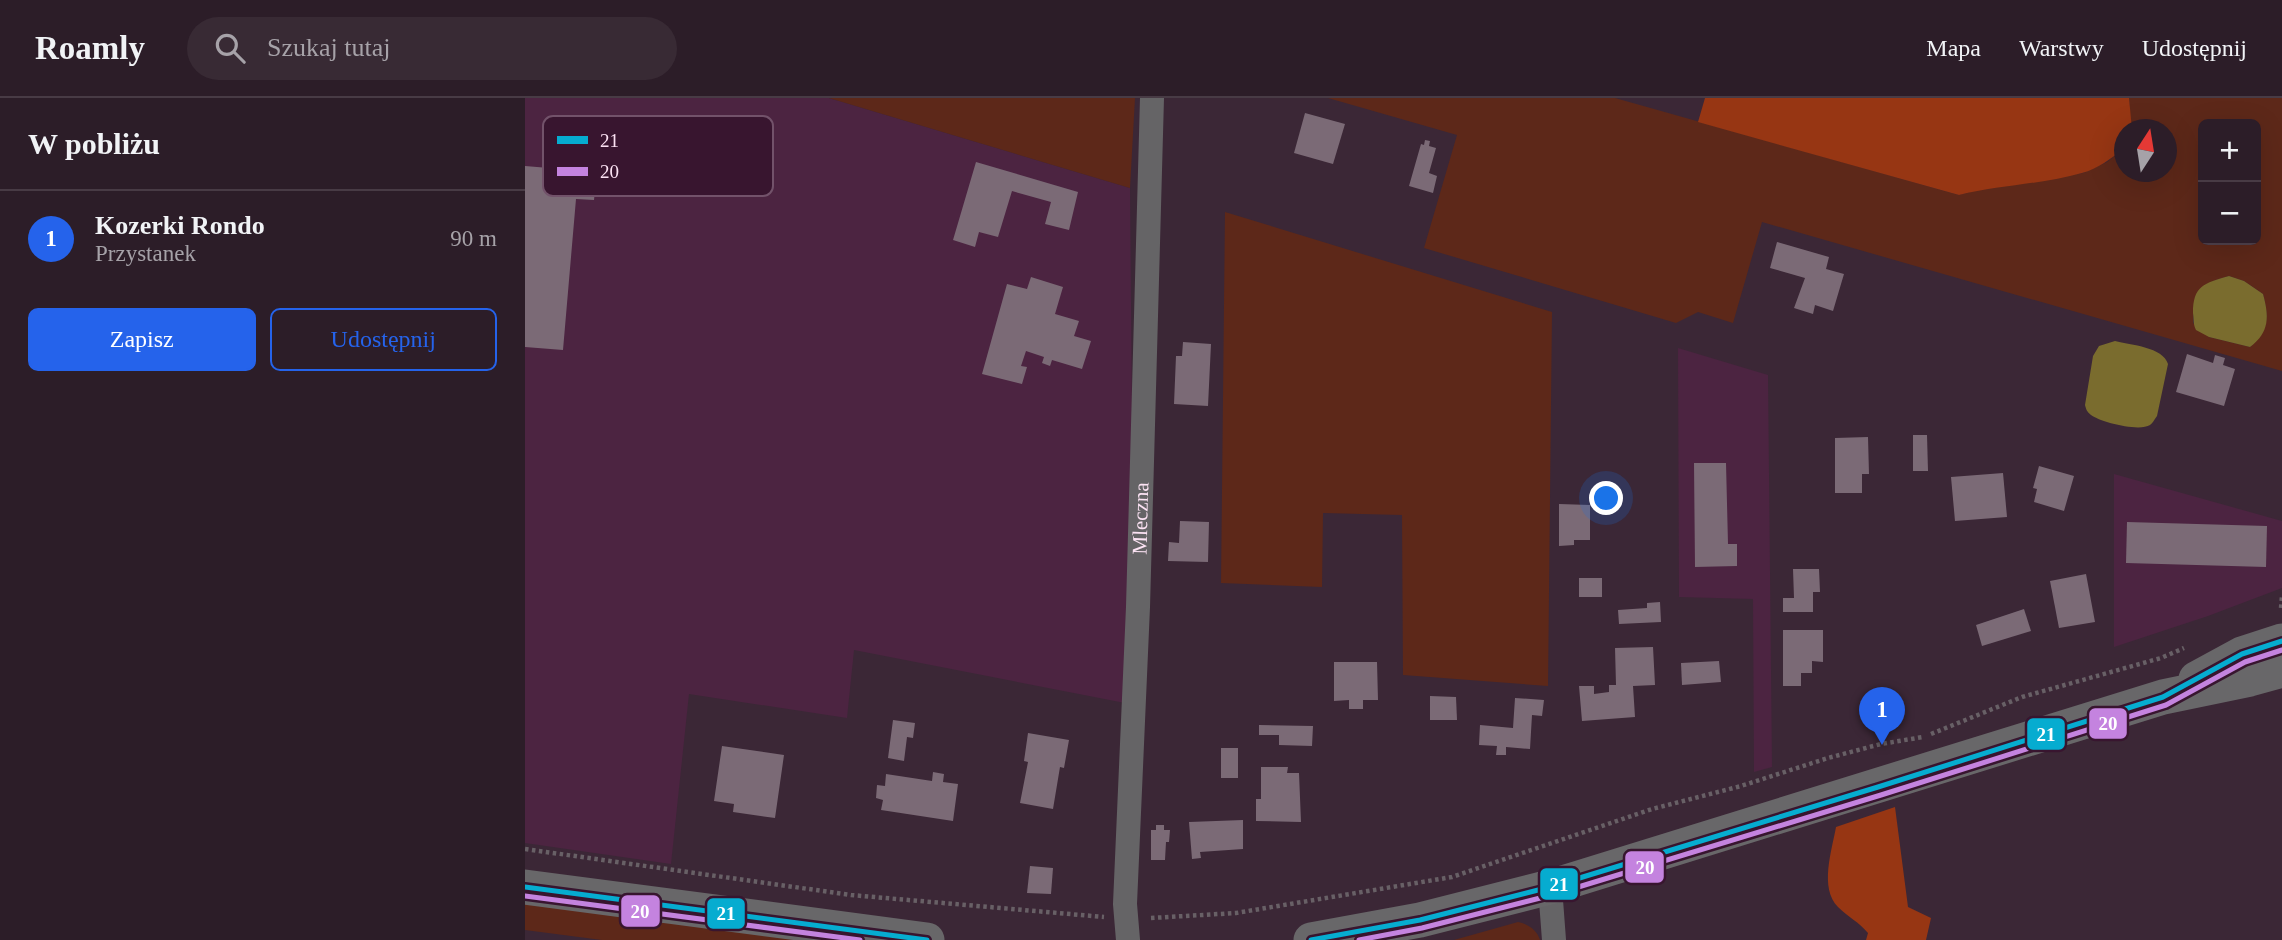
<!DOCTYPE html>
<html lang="pl">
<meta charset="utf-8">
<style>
body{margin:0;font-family:Georgia,serif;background:#382a34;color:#f1f3f6}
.controls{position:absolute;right:21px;top:21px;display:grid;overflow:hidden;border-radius:10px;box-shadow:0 7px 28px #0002}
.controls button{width:63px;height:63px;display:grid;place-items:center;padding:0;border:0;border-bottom:2px solid #483b45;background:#2c1d28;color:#f1f3f6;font:35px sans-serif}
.compass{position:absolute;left:1589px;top:21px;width:63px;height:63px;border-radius:50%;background:#2c1d28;box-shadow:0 7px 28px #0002;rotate:12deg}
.you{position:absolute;left:1082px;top:401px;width:24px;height:24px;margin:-18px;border:5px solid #fff;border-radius:50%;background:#1a73e8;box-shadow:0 0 0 10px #1a73e833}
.badge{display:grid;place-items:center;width:46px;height:46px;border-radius:50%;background:#2563eb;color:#fff;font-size:23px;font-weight:700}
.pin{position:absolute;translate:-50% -58px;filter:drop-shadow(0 2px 4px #0008)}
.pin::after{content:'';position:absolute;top:37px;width:24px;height:21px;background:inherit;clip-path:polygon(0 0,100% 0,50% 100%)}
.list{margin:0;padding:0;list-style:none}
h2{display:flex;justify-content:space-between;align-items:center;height:91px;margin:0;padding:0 28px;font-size:30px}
h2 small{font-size:23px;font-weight:400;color:#a6a2a8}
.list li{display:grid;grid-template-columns:46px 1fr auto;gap:21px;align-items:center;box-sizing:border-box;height:98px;padding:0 28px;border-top:2px solid #483b45}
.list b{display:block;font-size:26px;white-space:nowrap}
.list p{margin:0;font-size:23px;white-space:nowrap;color:#a6a2a8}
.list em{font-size:23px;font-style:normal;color:#a6a2a8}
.actions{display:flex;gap:14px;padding:21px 28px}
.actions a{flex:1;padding:16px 0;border:2px solid #2563eb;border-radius:10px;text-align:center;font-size:24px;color:#2563eb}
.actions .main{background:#2563eb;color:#fff}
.icon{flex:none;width:38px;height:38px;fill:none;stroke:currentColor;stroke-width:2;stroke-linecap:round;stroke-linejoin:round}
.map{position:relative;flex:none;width:1757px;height:842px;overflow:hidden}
header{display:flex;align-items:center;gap:42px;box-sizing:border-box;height:98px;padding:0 35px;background:#2c1d28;border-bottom:2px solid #483b45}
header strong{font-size:33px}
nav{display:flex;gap:38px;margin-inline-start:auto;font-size:24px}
.search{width:490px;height:63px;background:#382a34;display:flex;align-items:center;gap:18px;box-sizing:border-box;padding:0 24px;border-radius:38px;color:#a6a2a8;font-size:26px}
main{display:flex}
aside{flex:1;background:#2c1d28}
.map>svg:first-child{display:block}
</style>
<header>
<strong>Roamly</strong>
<div class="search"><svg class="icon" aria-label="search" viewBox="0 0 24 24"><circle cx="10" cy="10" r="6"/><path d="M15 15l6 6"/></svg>Szukaj tutaj</div>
<nav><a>Mapa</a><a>Warstwy</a><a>Udostępnij</a></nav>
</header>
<main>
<aside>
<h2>W pobliżu<small></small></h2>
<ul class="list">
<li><span class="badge">1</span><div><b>Kozerki Rondo</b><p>Przystanek</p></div><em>90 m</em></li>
</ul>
<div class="actions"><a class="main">Zapisz</a><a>Udostępnij</a></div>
</aside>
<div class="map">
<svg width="1757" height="842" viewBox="0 0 1757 842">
<rect width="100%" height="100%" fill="#3b2736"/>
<g fill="#4c2441">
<path d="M0,0H304L605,90L607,319L600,605L329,552L322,620L164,596L146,766L0,745Z"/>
<path d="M1153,250L1243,277L1247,669L1229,674L1228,501L1154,499Z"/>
<path d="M1589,376L1757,423V490L1683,518L1589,549Z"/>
</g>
<g fill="#5d2819" fill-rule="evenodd">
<path d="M304,0H610L605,90Z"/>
<path d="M803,0H1090L1434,97L1467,88L1558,75L1582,64L1599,50L1600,74H1642V32L1606,31L1604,0H1757V273L1237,124L1208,225L1173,214L1151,225L899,150L932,37ZM1678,26H1731V142H1678ZM1704,178L1719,183L1738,196C1744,219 1744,232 1725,249L1684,239L1668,225C1669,193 1671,187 1704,178Z"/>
<path d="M700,114L1027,214L1023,588L878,577L877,417L798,415L797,489L696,485Z"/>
<path d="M0,805L277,842H77L0,832Z"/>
<path d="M993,824C1003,826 1012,832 1015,842H929Z"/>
</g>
<g fill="#973613">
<path d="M1180,0H1604L1607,31L1600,32L1599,51C1586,60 1573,71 1557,75C1519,86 1474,87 1434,97L1173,24Z"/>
<path d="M1370,709L1383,809L1406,820L1401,842H1341L1343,835C1334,824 1323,819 1313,809C1294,790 1307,752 1311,729Z"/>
</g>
<g fill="#7a6c2e">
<path d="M1704,178L1719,183L1738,196C1744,218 1745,234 1725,249L1684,239L1671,232C1668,226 1669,222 1668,215C1668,188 1679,185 1704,178Z"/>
<path d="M1590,243C1606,247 1638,249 1643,266L1632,318C1629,322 1628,325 1625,327C1614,334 1575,324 1566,317C1562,314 1561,311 1560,307L1568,258L1574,248Z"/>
</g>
<g fill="#7b6a76">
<path d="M780,15L820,26L808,66L769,55Z"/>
<path d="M900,42L905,43L904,48L911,50L904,75L912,78L908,95L884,88L896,46L899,47Z"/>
<path d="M451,64L553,94L544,132L520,126L526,104L487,93L473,139L454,134L450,149L428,142Z"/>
<path d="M0,68L72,74L69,102L51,101L38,252L0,249Z"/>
<path d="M1252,144L1304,159L1301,171L1319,176L1308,213L1290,207L1288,216L1269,210L1280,180L1245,170Z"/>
<path d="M506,179L538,189L530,216L554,223L549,238L566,243L557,271L527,262L525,268L517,265L519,259L501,253L496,268L502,269L497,286L457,276L482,186L502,191Z"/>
<path d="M658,244L686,246L683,308L649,306L651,258H657Z"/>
<path d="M1662,256L1688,265L1690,257L1700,260L1698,267L1710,271L1699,308L1651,294Z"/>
<path d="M1388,337H1402L1403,373H1388Z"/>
<path d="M1343,339L1344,376H1337V395H1310V340Z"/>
<path d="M1169,365H1201L1203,446H1212V468L1170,469Z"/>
<path d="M1514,368L1549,378L1539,413L1509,404L1512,391L1508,390Z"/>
<path d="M1478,375L1482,419L1430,423L1426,379Z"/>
<path d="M1034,406L1065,407V442H1049V447L1034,448Z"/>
<path d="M655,423L684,424L683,464L643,463L644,444L654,445Z"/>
<path d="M1602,424L1742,428L1741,469L1601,465Z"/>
<path d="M1268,471H1294L1295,494H1288V514H1258V500H1269Z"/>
<path d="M1561,476L1570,524L1534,530L1525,483Z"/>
<rect x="1054" y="480" width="23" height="19"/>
<path d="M1135,504L1136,524L1094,526L1093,512L1122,510V505Z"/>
<path d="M1499,511L1506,533L1457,548L1451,527Z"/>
<path d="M1258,532H1298V564L1287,563V575H1276V588H1258Z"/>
<path d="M1128,549L1130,587L1108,588L1110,619L1057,623L1054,588H1069V596L1084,594V587H1091L1090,550Z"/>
<path d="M1194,563L1196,584L1157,587L1156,565Z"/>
<path d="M809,564H852L853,602H838V611H824V602L809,603Z"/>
<path d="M905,598L931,599L932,622H905Z"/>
<path d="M990,600L1019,602L1017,618L1007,617L1005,651L981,649V657H971L972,648L954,647L955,627L988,630Z"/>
<path d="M368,622L390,625L388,640L382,639L379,663L363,660Z"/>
<path d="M734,627L788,628L787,648L754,647V637H734Z"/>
<path d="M503,635L544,642L539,670L535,669L528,711L495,705L503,664L499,663Z"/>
<path d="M197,648L259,657L250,720L208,714L209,706L189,703Z"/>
<rect x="696" y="650" width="17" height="30"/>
<path d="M736,669H763L762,675H774L776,724L731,723V701H736Z"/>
<path d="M408,674L419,676L418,684L433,686L428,723L356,712L358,702L351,700L352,687L360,688L361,676L407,683Z"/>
<path d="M718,722V751L675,754L676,760L667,761L664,724Z"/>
<path d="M631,727H639V732H645L644,744H641L640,762H626V732H631Z"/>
<path d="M505,768L528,770L526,796L502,795Z"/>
</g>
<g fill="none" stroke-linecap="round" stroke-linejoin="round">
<g stroke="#686066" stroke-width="4.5" stroke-dasharray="3.5 3.5" stroke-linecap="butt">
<path d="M1756,510L1757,498"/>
<path d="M1406,636L1497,599L1636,560L1659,550"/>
<path d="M0,751L326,797L579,819"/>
<path d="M626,820L711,815L927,779L1127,711L1216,688L1303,660L1356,646L1398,639"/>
</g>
<g stroke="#656466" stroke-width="24">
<path d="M1025,789L1029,842"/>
<path id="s1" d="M603,842L600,806L613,509L627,0"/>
</g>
<g stroke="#686769" stroke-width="35">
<path d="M1671,581L1717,556L1757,543"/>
<path d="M0,789L402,842"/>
<path d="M786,842L895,822L1025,789L1638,599L1725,581L1757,572"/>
</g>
<g stroke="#38152f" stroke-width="10">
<g id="bus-1">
<path d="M0,789L402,842"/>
<path d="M786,842L895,822L1025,789L1353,689L1638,599L1717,556L1757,543"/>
</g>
</g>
<g stroke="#38152f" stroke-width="10">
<g id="bus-2">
<path d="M0,798L335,842"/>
<path d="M834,842L897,830L1027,797L1356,697L1641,607L1720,564L1757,552"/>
</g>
</g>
<use href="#bus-1" stroke="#06acd0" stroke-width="5"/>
<use href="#bus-2" stroke="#c483df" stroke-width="5"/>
</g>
<g text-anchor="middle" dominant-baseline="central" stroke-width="7" stroke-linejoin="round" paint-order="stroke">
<g font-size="21" fill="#fbe2f3" stroke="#38152f">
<text stroke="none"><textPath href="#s1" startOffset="422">Mleczna</textPath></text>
</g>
</g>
<rect x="18" y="18" width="230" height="80" rx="10" fill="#38152f" stroke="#72526a" stroke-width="2"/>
<rect x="32" y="38" width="31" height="8" fill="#06acd0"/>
<rect x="32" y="69" width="31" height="9" fill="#c483df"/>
<g font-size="19" fill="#fbe2f3">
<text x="75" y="49">21</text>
<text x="75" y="80">20</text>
</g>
<g stroke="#38152f" stroke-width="2.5">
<rect x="1563" y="609" width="40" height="33" rx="7" fill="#c483df"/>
<rect x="1501" y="619" width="40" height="34" rx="7" fill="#06acd0"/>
<rect x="1099" y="752" width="41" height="34" rx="7" fill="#c483df"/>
<rect x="1014" y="769" width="40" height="34" rx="7" fill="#06acd0"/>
<rect x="95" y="796" width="41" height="34" rx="7" fill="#c483df"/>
<rect x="181" y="799" width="40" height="33" rx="7" fill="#06acd0"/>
</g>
<g font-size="19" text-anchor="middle" font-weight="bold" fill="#fff">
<text x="1583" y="632">20</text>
<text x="1521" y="643">21</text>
<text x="1120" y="776">20</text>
<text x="1034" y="793">21</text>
<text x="115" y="820">20</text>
<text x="201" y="822">21</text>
</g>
</svg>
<div class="controls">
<button>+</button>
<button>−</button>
</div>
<svg class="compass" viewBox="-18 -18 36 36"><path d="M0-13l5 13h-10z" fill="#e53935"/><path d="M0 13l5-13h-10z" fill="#a6a2a8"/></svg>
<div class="you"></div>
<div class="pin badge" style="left:1357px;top:647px">1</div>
</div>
</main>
